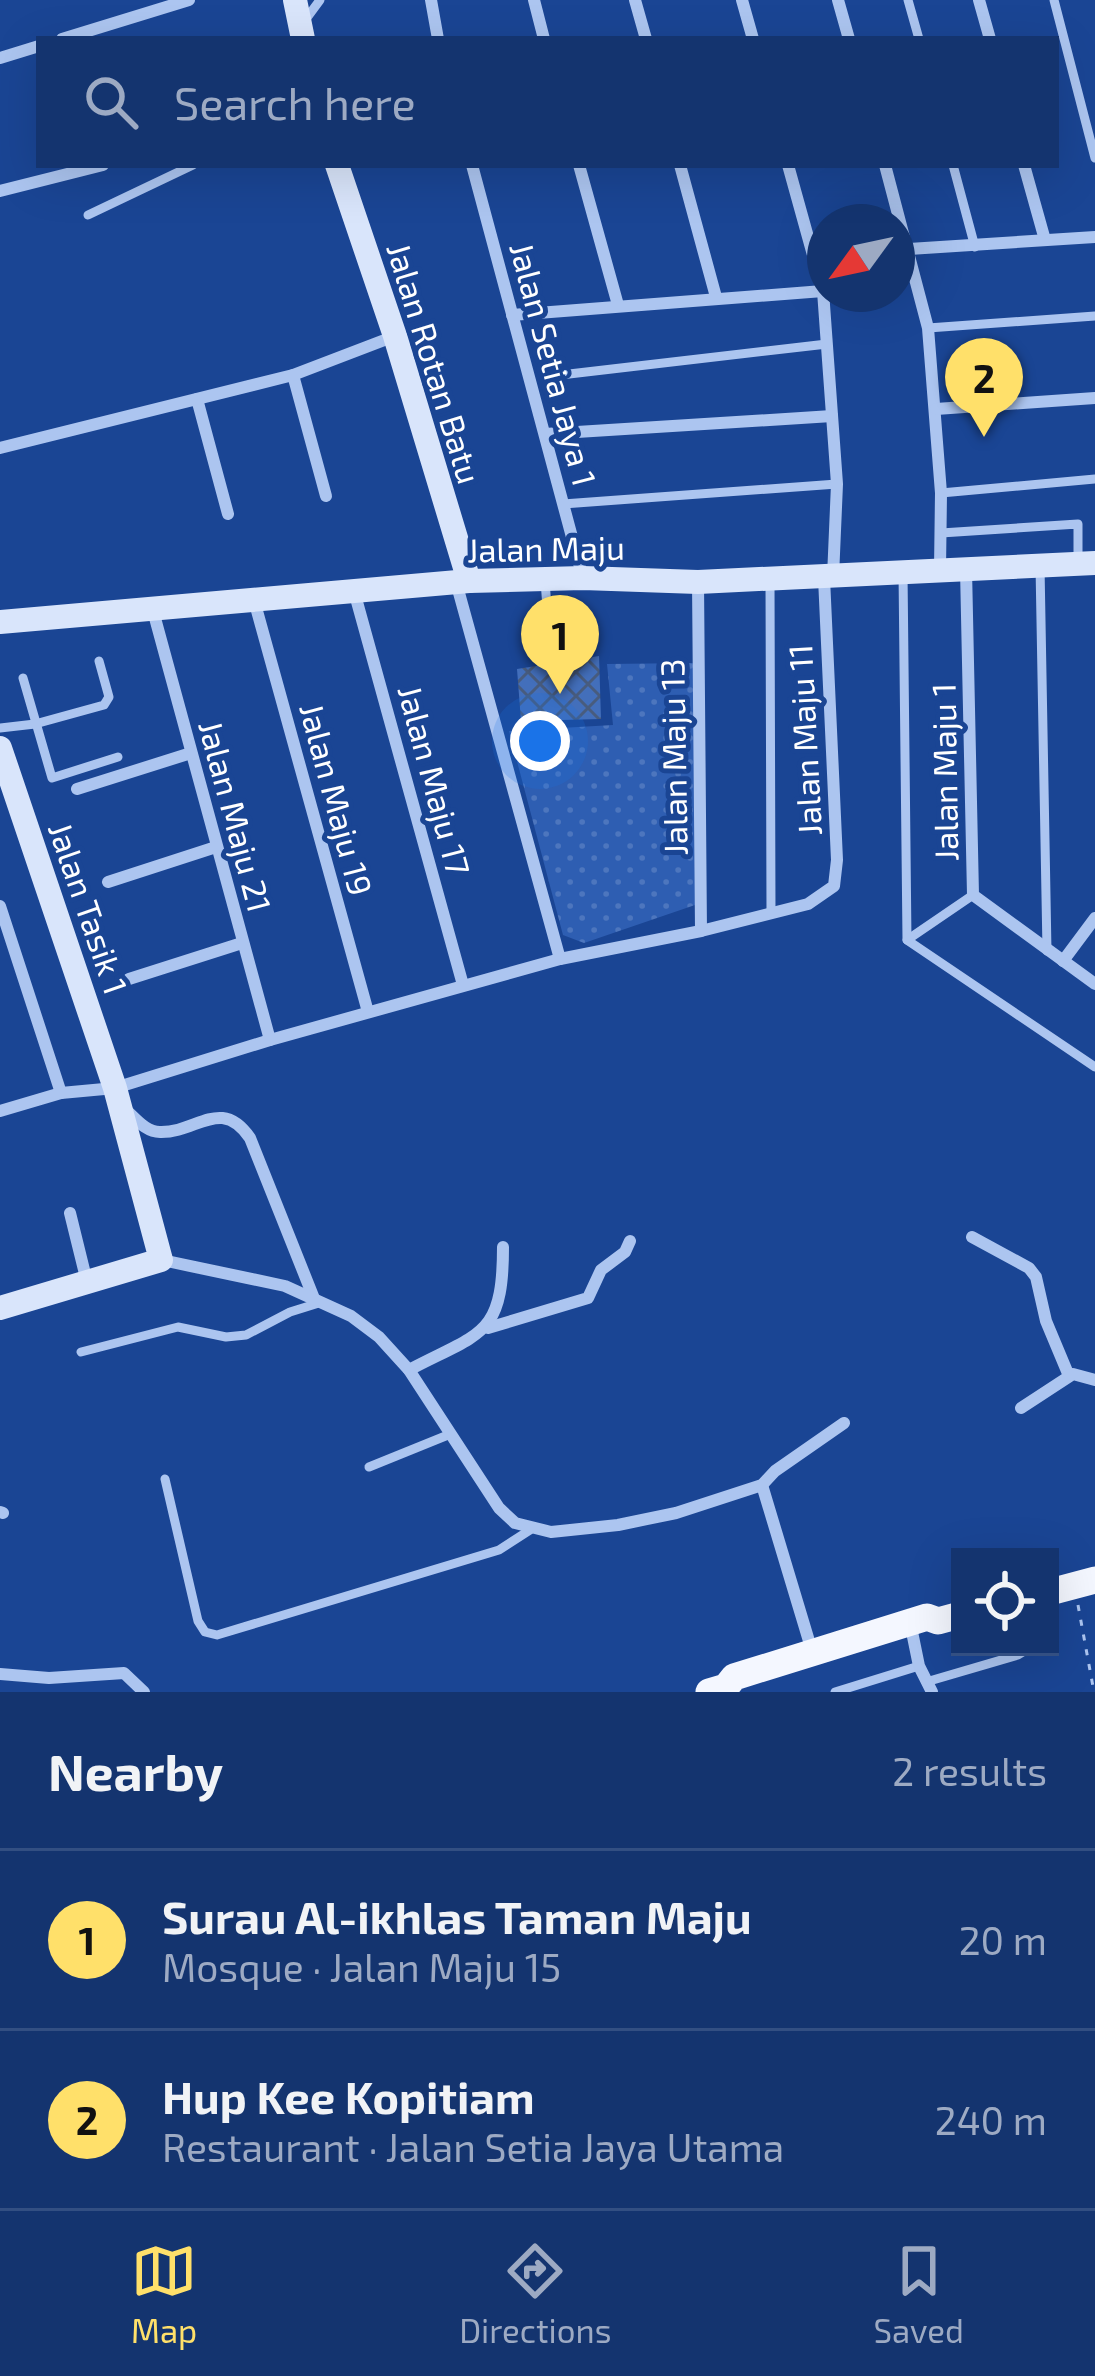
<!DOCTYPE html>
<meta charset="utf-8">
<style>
body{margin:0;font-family:"Exo 2",sans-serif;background:#213f77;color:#f1f3f6}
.controls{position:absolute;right:36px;bottom:36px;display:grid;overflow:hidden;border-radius:0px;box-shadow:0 12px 48px #0002}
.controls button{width:108px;height:108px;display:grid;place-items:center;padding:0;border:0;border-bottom:3px solid #334f82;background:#14346f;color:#f1f3f6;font:60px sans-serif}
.compass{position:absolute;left:807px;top:204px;width:108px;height:108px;border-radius:50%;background:#14346f;box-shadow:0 12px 48px #0002;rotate:237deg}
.you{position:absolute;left:540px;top:741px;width:42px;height:42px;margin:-30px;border:9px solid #fff;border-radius:50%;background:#1a73e8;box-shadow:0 0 0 18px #1a73e833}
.badge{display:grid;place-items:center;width:78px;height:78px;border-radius:50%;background:#ffe06a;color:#111;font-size:39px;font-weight:700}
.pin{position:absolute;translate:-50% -99px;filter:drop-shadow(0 3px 6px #0008)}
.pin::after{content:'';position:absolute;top:63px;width:42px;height:36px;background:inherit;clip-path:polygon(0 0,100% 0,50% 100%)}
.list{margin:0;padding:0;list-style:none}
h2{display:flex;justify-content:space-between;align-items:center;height:156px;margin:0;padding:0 48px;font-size:51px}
h2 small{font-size:39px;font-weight:400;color:#9daac3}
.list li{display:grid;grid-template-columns:78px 1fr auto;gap:36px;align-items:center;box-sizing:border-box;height:180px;padding:0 48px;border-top:3px solid #334f82}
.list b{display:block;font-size:45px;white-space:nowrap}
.list p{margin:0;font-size:39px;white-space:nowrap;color:#9daac3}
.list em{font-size:39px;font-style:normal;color:#9daac3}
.icon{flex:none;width:66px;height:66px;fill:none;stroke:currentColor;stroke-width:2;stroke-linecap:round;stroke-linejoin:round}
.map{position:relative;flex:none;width:1095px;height:1692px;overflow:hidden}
.search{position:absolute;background:#14346f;box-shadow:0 12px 48px #0002;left:36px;right:36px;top:36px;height:132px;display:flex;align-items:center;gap:30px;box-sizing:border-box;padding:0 42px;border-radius:0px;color:#9daac3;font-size:45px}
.sheet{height:516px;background:#14346f}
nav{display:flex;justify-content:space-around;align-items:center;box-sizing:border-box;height:168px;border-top:3px solid #334f82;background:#14346f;font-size:33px;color:#9daac3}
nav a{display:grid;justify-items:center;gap:6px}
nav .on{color:#ffe06a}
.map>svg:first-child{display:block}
</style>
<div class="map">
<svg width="1095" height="1692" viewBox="0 0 1095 1692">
<defs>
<pattern id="park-dots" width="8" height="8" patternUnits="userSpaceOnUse" patternTransform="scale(3)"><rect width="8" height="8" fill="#2e5eb2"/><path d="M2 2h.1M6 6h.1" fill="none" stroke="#4d76be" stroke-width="1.8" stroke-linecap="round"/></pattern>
<pattern id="building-cross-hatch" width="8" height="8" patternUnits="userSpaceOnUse" patternTransform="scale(3)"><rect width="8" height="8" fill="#436fbb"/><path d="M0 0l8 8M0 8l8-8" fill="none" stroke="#485c7e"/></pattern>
</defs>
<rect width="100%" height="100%" fill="#1a4594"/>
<path fill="url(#park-dots)" d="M694,663L695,905L584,943L563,935L509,731L613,725L607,664Z"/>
<path fill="url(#building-cross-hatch)" d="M599,656L601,719L521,721L517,669Z"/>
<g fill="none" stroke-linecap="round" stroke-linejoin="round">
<path stroke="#acc5f0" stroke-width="3" stroke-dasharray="6 9" stroke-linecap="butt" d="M1078,1605L1094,1692"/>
<g stroke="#acc5f0" stroke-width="9">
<path d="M908,0L919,39"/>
<path d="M1054,0L1095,158"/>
<path d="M303,23L320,0"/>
<path d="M953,165L975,247"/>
<path d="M88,215L193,165"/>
<path d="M928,328L1095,316"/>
<path d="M552,376L827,344"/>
<path d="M941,493L1095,479"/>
<path d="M563,504L837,484"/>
<path d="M941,533L1078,524V559"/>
<path d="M1040,566L1047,951"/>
<path d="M903,572L907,940L1095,1067"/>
<path d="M545,580L550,650"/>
<path d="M770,582L771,913"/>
<path d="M23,678L52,778L118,757"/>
<path d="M0,728L35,724L104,705L109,697L99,661"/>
<path d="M907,940L973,895"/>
<path d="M81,1352L178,1327L226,1337L246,1335L290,1312L322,1302"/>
<path d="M369,1467L448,1435"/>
<path d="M165,1479L198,1621L205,1632L217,1635L499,1550L530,1530"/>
<path d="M926,1682L1018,1655L1031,1647"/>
<path d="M835,1692L919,1666"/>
</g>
<g stroke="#acc5f0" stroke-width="12">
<path d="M431,0L438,39"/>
<path d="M534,0L544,39"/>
<path d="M635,0L646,39"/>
<path d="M742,0L753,39"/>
<path d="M838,0L849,39"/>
<path d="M979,0L990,39"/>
<path d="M62,39L189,0"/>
<path d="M0,58L39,46"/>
<path d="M472,165L583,578"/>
<path d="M579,165L618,305"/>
<path d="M680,165L716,297"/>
<path d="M788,165L823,291L837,484L833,577"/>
<path d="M885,165L928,328L941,493L940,570"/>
<path d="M1024,165L1045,240"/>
<path d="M0,191L103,165"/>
<path d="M909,249L1095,237"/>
<path d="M512,315L823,291"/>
<path d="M293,375L326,496"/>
<path d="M197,399L228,514"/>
<path d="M936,409L1095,398"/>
<path d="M545,434L832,416"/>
<path d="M0,448L293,375L395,336"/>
<path d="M966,569L973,895L1095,984"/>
<path d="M456,582L560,959"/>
<path d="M698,582L701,931"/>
<path d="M354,591L463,985"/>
<path d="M254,600L368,1012"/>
<path d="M152,607L270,1040"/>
<path d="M77,789L191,753"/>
<path d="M108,882L216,847"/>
<path d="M0,906L61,1093"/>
<path d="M1063,961L1095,918"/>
<path d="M129,979L242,943"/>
<path d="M0,1111L61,1093L115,1088L270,1040L560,959L701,931L808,904L834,886L837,860L824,578"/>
<path d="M127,1111C137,1120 146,1132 160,1132C197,1133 221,1096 250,1138L313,1296"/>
<path d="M70,1213L87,1282"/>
<path d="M972,1237L1029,1268L1036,1277L1046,1321L1069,1376"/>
<path d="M162,1260L285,1286L351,1316L379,1337L409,1370L499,1508L515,1523L551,1532L618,1525L676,1513L762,1485L775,1471L844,1423"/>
<path d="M488,1328L588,1298L601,1270L625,1252L630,1241"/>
<path d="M409,1370C481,1332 503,1337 503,1247"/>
<path d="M1021,1408L1073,1374L1095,1380"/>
<path d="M762,1485L812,1651"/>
<path d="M0,1512L3,1513"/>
<path d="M910,1622L919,1666L932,1692"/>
<path d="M0,1674L49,1678L124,1673L144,1692"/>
</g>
<g stroke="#d9e5fb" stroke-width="24">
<path d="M295,0L303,39"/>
<path d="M337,165L395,336L469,581"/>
<path d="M0,622L469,581L583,578L698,582L1095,563"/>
<path d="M0,748L115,1088L161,1260L0,1308"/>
</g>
<g stroke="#f4f7ff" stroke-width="27">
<path d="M1050,1592L1095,1580"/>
<path d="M709,1692L726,1687L734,1677L927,1617L938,1621L960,1615"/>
</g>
</g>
<g text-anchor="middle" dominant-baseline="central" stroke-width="10" stroke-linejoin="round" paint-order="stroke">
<g font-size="33" fill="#fff" stroke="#1a4594">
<text transform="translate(435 363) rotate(73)">Jalan Rotan Batu</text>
<text transform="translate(554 364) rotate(75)">Jalan Setia Jaya 1</text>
<text transform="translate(546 548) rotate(-1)">Jalan Maju</text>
<text transform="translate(804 740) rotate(-93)">Jalan Maju 11</text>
<text transform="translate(673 757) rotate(-91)">Jalan Maju 13</text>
<text transform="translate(944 772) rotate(-91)">Jalan Maju 1</text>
<text transform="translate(435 780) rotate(75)">Jalan Maju 17</text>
<text transform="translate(337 799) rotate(75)">Jalan Maju 19</text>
<text transform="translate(236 816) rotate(75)">Jalan Maju 21</text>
<text transform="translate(89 908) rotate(71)">Jalan Tasik 1</text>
</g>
</g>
</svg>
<div class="controls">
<button><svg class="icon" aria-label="locate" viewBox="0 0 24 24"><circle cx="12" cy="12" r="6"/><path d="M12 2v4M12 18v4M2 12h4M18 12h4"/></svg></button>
</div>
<svg class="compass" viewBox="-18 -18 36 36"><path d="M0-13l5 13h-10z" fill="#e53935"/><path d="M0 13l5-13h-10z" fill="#9daac3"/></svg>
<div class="you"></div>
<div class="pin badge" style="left:560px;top:694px">1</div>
<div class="pin badge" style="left:984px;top:437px">2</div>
<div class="search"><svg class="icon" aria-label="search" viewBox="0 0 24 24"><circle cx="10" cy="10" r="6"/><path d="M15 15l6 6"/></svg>Search here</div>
</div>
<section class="sheet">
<h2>Nearby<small>2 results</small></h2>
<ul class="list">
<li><span class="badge">1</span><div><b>Surau Al-ikhlas Taman Maju</b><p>Mosque · Jalan Maju 15</p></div><em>20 m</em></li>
<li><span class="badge">2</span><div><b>Hup Kee Kopitiam</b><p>Restaurant · Jalan Setia Jaya Utama</p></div><em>240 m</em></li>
</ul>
</section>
<nav>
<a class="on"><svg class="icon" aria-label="map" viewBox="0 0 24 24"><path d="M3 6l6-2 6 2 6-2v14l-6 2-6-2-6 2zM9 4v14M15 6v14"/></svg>Map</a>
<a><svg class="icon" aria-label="directions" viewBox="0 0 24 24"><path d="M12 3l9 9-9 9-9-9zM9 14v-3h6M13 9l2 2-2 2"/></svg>Directions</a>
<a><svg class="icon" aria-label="saved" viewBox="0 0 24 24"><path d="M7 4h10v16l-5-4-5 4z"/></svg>Saved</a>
</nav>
